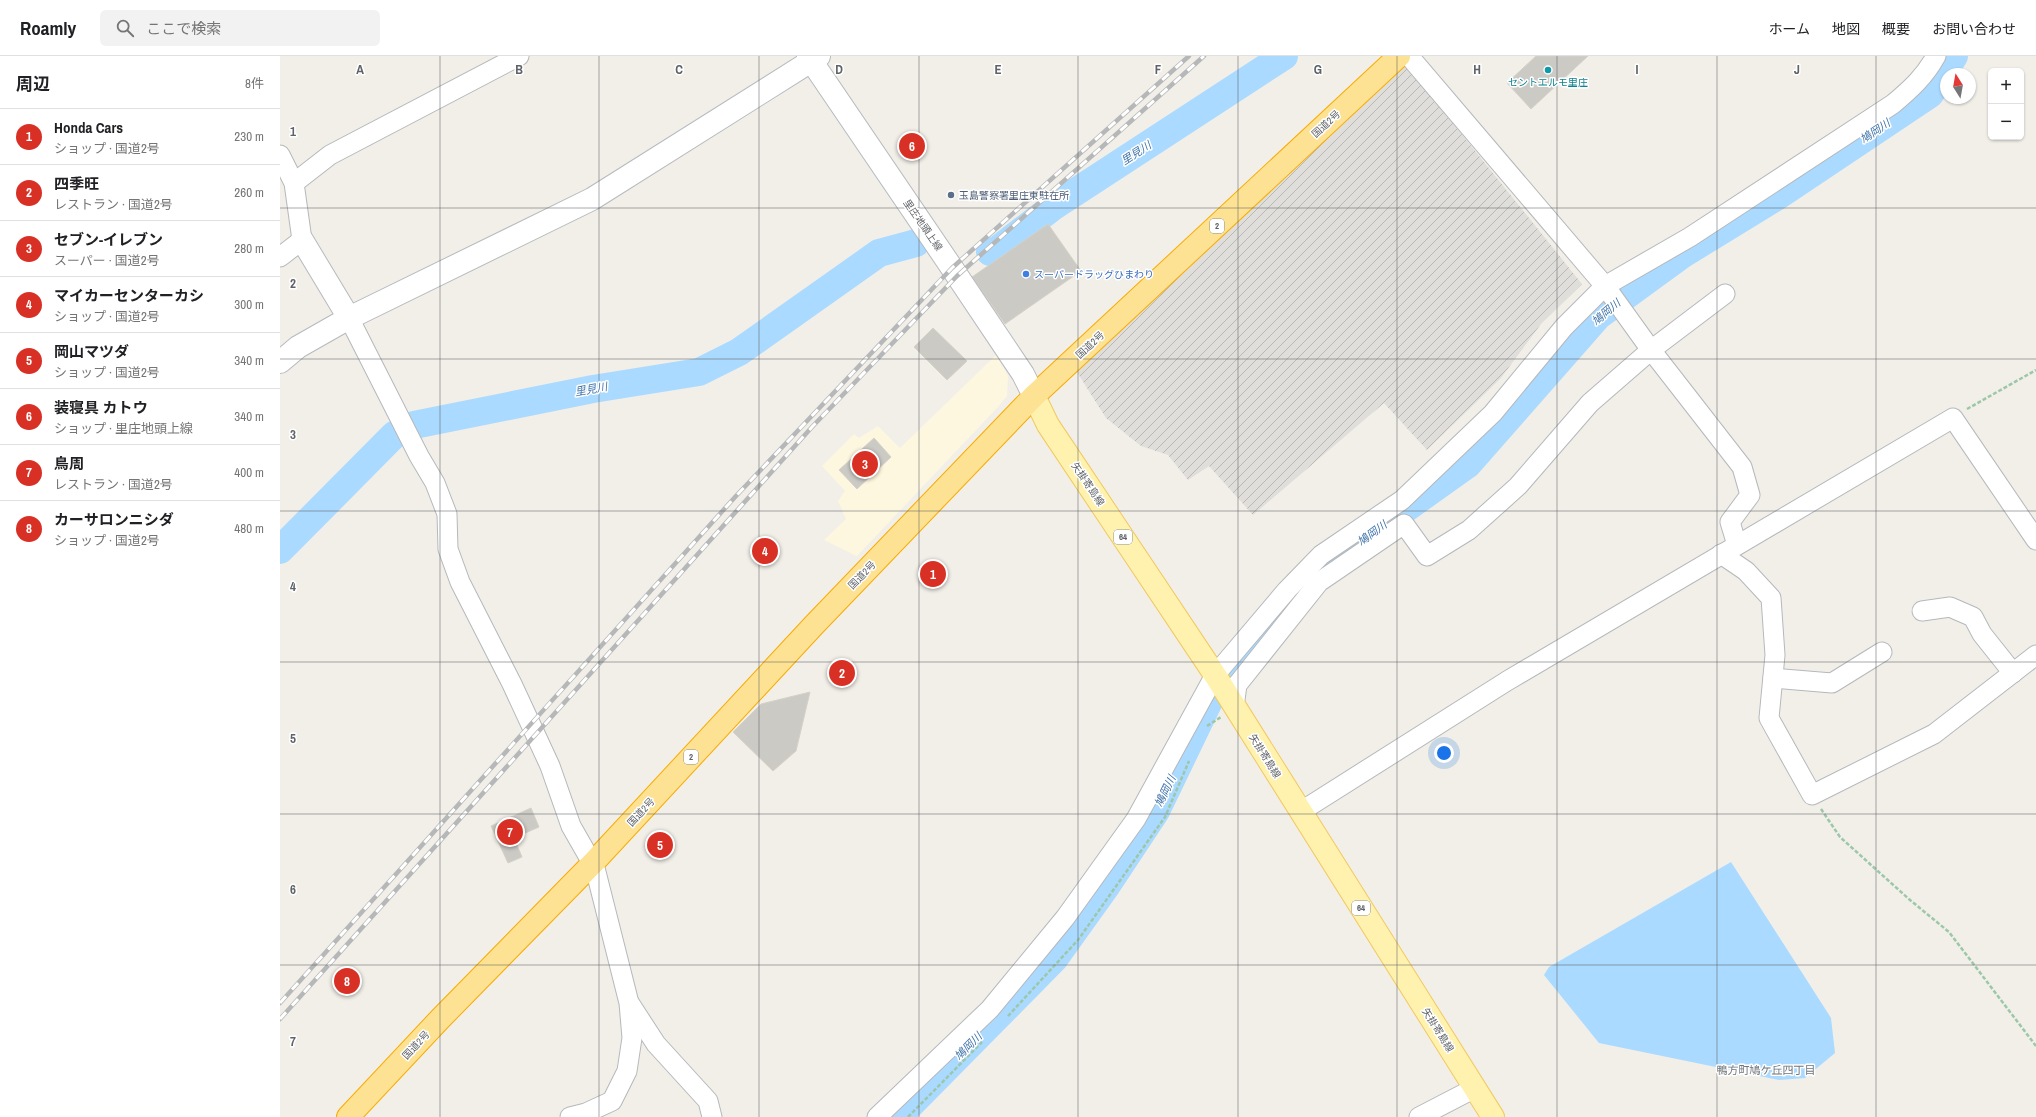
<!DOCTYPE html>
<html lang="ja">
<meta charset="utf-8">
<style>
body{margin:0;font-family:"Archivo Narrow","Noto Sans JP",sans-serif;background:#f2f2f2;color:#202124}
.controls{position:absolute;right:12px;top:12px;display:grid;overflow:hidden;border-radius:6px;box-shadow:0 1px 3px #0004}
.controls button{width:36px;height:36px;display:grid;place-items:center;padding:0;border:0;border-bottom:1px solid #e0e0e0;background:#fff;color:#202124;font:20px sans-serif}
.compass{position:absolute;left:1660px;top:12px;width:36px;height:36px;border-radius:50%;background:#fff;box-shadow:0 1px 3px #0004;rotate:349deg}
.you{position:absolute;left:1164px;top:697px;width:14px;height:14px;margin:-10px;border:3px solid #fff;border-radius:50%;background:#1a73e8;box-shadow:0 0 0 6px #1a73e833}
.badge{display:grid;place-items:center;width:26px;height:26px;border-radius:50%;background:#d93025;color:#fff;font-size:13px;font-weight:700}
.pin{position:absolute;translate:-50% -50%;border:2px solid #fff;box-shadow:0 1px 4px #0006}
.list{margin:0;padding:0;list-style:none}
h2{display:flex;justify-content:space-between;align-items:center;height:52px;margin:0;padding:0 16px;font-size:17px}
h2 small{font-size:13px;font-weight:400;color:#757577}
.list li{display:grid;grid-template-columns:26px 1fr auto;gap:12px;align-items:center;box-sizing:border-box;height:56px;padding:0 16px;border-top:1px solid #e0e0e0}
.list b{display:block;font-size:15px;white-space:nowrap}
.list p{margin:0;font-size:13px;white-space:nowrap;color:#757577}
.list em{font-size:13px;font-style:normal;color:#757577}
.icon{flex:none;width:22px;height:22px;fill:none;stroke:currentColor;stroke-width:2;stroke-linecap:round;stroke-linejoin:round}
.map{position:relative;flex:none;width:1756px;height:1061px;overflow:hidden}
header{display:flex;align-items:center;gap:24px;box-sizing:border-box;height:56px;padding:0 20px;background:#fff;border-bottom:1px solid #e0e0e0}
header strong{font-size:19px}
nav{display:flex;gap:22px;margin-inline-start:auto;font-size:14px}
.search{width:280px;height:36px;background:#f2f2f2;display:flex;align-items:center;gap:10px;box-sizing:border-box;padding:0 14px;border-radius:6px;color:#757577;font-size:15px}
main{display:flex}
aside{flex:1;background:#fff}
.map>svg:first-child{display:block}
</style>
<header>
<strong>Roamly</strong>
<div class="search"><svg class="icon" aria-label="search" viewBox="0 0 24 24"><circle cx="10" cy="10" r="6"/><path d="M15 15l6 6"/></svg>ここで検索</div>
<nav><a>ホーム</a><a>地図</a><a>概要</a><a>お問い合わせ</a></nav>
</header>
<main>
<aside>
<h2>周辺<small>8件</small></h2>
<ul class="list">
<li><span class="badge">1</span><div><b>Honda Cars</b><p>ショップ · 国道2号</p></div><em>230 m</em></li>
<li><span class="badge">2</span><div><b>四季旺</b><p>レストラン · 国道2号</p></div><em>260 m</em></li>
<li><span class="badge">3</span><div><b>セブン-イレブン</b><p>スーパー · 国道2号</p></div><em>280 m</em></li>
<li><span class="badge">4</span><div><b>マイカーセンターカシ</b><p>ショップ · 国道2号</p></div><em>300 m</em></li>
<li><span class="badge">5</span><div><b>岡山マツダ</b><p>ショップ · 国道2号</p></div><em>340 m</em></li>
<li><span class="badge">6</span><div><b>装寝具 カトウ</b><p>ショップ · 里庄地頭上線</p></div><em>340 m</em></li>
<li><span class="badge">7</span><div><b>鳥周</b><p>レストラン · 国道2号</p></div><em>400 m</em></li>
<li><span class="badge">8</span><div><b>カーサロンニシダ</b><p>ショップ · 国道2号</p></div><em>480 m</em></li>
</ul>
</aside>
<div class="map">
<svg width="1756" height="1061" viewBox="0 0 1756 1061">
<defs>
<pattern id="industrial-furrows" width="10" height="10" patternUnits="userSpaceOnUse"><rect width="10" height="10" fill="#e0deda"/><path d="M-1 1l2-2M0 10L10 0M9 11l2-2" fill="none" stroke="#b9b8b5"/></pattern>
</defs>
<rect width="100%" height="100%" fill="#f1efe8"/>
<path fill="#fef7e0" d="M716,299L728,320L727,340L717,352L577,500L544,484L566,463L558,445L565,435L542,410L574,378L579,382L598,370L620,392Z"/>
<path fill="url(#industrial-furrows)" d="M1126,9L1302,228L1261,268L1221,322L1147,394L1104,347L973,459L929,410L908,424L888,399L861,390L826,362L795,313Z"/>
<path fill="#aadaff" d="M1451,806L1551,962L1555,997L1525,1022L1499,1024L1319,987L1264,919L1269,911Z"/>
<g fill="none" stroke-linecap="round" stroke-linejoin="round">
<g stroke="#aadaff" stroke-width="28">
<path d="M710,196L717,194L774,150L1004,0"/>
<path d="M0,494L114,379L134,369L313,333L419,316L459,296L599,197L636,187"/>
<path d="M618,1061L774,903L827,829L876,755L930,643L1037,516L1188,408L1318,260L1403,198L1496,141L1650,38L1674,0"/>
</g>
</g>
<g fill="#cccac5" stroke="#d6d1c6">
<path d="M1256,0H1308L1251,53L1227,27Z"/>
<path d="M768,168L801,215L725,268L692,221Z"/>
<path d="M653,272L687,305L667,324L634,291Z"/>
<path d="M594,382L611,401L577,433L559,414Z"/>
<path d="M530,636L516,695L493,715L453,676L481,648Z"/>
<path d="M251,752L259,771L234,782L242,801L228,807L211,770Z"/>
</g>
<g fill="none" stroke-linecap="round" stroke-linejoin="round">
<g stroke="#b5b8bc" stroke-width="21">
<g id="street">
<path d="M1129,0L1325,230L1371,294L1462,411L1470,439L1450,466L1457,489"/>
<path d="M0,99L14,127L22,184L0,201"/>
<path d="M14,127L50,99L239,0"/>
<path d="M69,262L139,400L155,427L167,458L168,493L180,526L232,628L270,710L291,770L315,812L349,947L352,982L347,1015L332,1045L306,1057L290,1061"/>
<path d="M1441,498L1466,515L1491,542L1495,599L1489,662L1532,739L1654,678L1756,599"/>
<path d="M1642,555L1670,551L1693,561L1702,578L1733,617"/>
<path d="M1493,622L1552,627L1602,596"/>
<path d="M954,651L957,629L1039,526L1124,468L1147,500L1189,474L1238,430L1310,347L1371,294L1445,238"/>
<path d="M1020,756L1227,625L1673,362L1756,484"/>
<path d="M350,948L376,988L428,1045L432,1061"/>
<path d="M597,1061L710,953L785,862L856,763L935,619L1007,534L1041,499L1122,444L1213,357L1284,271L1325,230L1410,181L1613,48C1631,33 1645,20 1656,0"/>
<path d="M1139,1061L1195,1032"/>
</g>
</g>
<g stroke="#b6babf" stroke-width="24">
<g id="secondary">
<path d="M528,0L672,212L743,318L754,340"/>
<path d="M22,184L69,262"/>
<path d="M0,306L18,291L69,262L312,143L539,0"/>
</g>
</g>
<g stroke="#f2c960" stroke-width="24">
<path id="primary" d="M754,340L768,369L935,619L1213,1061"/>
</g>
<g stroke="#f9ab00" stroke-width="24">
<path id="highway" d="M68,1061L160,963L313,807L534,569L754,340L1119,0"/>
</g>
<g stroke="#9cc7a9" stroke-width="2.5" stroke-dasharray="4 2" stroke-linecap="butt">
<path d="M1687,353L1756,314"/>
<path d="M927,670L941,661"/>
<path d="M1541,753L1560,781L1630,844L1669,876L1756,990"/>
<path d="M728,960L798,884L885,761L909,705"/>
<path d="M628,1061L702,986"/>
</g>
<use href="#street" stroke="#fff" stroke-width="19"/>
<use href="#secondary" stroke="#fff" stroke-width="22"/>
<use href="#primary" stroke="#fff2af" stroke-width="22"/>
<use href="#highway" stroke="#fde293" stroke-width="22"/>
<g stroke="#b6b7b8" stroke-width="4.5">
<g id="rail">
<path d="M0,947L456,440L672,212L909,0"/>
<path d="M0,963L532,371L677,220L924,0"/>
</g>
</g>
<use href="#rail" stroke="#fff" stroke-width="3" stroke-dasharray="9" stroke-linecap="butt"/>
</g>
<path fill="none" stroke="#5f6368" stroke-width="1" stroke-opacity="0.55" d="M160,0V1061M319,0V1061M479,0V1061M639,0V1061M798,0V1061M958,0V1061M1117,0V1061M1277,0V1061M1437,0V1061M1596,0V1061M0,152H1756M0,303H1756M0,455H1756M0,606H1756M0,758H1756M0,909H1756"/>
<circle fill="#0f9aa8" stroke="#fff" stroke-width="1.5" cx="1268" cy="14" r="4"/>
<circle fill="#5c6f8a" stroke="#fff" stroke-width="1.5" cx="671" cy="139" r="4"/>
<circle fill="#3f7fe0" stroke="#fff" stroke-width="1.5" cx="746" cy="218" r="4"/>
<g text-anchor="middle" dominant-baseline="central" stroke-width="3" stroke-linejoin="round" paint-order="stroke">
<g fill="#fff" stroke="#8f9295" stroke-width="1">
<rect x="930" y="163" width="14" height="14" rx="3"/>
<rect x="834" y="474" width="18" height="14" rx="3"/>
<rect x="404" y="694" width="14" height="14" rx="3"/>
<rect x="1072" y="845" width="18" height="14" rx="3"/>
</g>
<g font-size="9" font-weight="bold" fill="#5f6368">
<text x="937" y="170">2</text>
<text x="843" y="481">64</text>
<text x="411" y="701">2</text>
<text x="1081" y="852">64</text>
</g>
<g font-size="10" fill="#0d838f" stroke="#fff">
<text x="1268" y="26">セントエルモ里庄</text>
</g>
<g font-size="10" fill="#5f6368" stroke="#fff">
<text transform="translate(1046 68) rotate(-43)">国道2号</text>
<text transform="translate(643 169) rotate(55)">里庄地頭上線</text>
<text transform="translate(810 289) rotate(-43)">国道2号</text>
<text transform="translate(808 428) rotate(56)">矢掛寄島線</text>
<text transform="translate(582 519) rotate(-46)">国道2号</text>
<text transform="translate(985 700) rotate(58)">矢掛寄島線</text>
<text transform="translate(361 756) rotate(-47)">国道2号</text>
<text transform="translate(1158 974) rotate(58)">矢掛寄島線</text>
<text transform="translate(136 989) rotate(-47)">国道2号</text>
</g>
<g font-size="10" fill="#4e5e75" stroke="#fff" text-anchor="start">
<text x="679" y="139">玉島警察署里庄東駐在所</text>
</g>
<g font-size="10" fill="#366cbe" stroke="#fff" text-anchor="start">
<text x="754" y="218">スーパードラッグひまわり</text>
</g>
<g font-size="11" font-style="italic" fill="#4174aa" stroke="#fff">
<text transform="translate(1595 75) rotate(-34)">鳩岡川</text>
<text transform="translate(856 97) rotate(-33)">里見川</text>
<text transform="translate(1326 256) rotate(-40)">鳩岡川</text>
<text transform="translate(311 333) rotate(-10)">里見川</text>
<text transform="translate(1092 477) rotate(-36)">鳩岡川</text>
<text transform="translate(885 735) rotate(-64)">鳩岡川</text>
<text transform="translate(688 990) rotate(-45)">鳩岡川</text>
</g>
<g font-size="11" fill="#70757a" stroke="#fff">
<text x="1486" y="1014">鴨方町鳩ケ丘四丁目</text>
</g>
</g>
<g font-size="13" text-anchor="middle" font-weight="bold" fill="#5f6368" stroke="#fff" stroke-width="3" stroke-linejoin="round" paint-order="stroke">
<text x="80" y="18">A</text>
<text x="239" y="18">B</text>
<text x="399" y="18">C</text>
<text x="559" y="18">D</text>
<text x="718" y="18">E</text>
<text x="878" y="18">F</text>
<text x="1038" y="18">G</text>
<text x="1197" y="18">H</text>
<text x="1357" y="18">I</text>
<text x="1517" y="18">J</text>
<text x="13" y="80">1</text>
<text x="13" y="232">2</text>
<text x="13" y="383">3</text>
<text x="13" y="535">4</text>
<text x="13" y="687">5</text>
<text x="13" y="838">6</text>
<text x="13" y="990">7</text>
</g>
</svg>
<div class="controls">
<button>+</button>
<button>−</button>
</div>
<svg class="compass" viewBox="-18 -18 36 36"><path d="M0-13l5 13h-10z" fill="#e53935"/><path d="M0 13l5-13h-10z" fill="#757577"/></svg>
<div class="you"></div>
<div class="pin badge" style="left:653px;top:518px">1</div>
<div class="pin badge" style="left:562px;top:617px">2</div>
<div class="pin badge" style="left:585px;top:408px">3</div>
<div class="pin badge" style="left:485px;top:495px">4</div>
<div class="pin badge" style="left:380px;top:789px">5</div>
<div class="pin badge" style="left:632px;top:90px">6</div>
<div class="pin badge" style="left:230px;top:776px">7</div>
<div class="pin badge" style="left:67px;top:925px">8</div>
</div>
</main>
